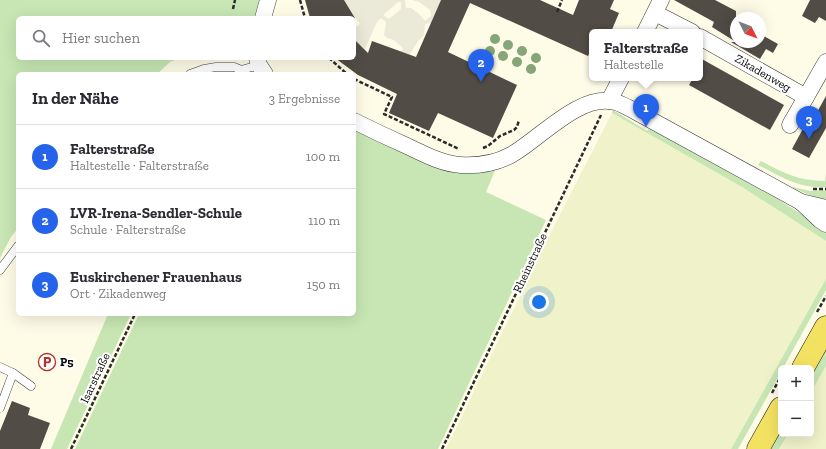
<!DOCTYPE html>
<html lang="de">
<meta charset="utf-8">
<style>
body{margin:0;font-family:"Zilla Slab",serif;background:#f7f7f7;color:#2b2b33}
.controls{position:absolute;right:12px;bottom:12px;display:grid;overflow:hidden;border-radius:6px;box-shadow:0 4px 16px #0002}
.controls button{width:36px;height:36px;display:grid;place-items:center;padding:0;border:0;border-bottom:1px solid #e1e1e2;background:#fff;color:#2b2b33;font:20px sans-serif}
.compass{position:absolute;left:730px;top:12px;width:36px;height:36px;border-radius:50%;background:#fff;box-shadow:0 4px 16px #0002;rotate:132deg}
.you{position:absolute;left:539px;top:302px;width:14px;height:14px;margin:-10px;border:3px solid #fff;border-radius:50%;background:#1a73e8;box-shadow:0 0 0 6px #1a73e833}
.badge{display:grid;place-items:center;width:26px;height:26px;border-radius:50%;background:#2563eb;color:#fff;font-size:13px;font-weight:700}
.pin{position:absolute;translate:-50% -33px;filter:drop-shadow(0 1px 2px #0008)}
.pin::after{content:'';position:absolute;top:21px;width:14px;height:12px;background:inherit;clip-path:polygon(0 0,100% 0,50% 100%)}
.popup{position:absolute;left:589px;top:29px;width:114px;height:52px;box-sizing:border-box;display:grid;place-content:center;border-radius:6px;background:#fff;filter:drop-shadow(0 1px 3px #0005);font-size:13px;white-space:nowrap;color:#7c7c81}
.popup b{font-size:15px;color:#2b2b33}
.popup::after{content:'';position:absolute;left:50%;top:100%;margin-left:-8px;border:8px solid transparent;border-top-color:#fff}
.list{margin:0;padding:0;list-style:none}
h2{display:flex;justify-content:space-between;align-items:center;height:52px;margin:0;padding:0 16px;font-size:17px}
h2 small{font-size:13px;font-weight:400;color:#7c7c81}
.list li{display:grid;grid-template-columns:26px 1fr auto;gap:12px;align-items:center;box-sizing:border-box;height:64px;padding:0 16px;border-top:1px solid #e1e1e2}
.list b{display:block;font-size:15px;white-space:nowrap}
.list p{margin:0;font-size:13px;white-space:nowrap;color:#7c7c81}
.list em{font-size:13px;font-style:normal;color:#7c7c81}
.icon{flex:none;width:22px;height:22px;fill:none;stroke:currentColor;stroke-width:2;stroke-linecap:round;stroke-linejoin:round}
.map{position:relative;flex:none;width:826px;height:449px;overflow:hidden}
.search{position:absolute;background:#fff;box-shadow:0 4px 16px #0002;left:16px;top:16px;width:340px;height:44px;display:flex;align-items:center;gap:10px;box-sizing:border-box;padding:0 14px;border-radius:6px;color:#7c7c81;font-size:15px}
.panel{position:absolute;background:#fff;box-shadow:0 4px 16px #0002;left:16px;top:72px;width:340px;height:244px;border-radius:6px}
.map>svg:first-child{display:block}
</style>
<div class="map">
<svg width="826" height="449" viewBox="0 0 826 449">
<rect width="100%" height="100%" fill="#fefce7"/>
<g fill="#f0f2c9">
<path d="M612,113L742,187L826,241V279L731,449H446L554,226Z"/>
<path d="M826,366V449H779L788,434H811V392Z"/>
</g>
<g fill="#c7e6b3">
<path d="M0,0H259L254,18H18V58H180L170,62L157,74H18V228L11,237L0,258Z"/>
<path d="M613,110L647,131L650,127L762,189L826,230V241L742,187L612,113Z"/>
<path d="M354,128L496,168L486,192L546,220L438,449H75L139,314H354Z"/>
<path d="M761,161C783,173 799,181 825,181L826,173V187C799,189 782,177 758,165Z"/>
<path d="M793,187L810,191L826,190V202L793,188Z"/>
<path d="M826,279V290L783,368H781V372L738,449H731Z"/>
<path d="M108,314H131L67,449H51Z"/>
<path d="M826,350V366L811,392V377Z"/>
<path d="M781,430V434H788L779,449H771Z"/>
</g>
<path fill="#ebe9d8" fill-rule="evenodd" d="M344,0H405L406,8H411L419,14L425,21L431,16L430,10L419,2L412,0H441L431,23L425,24L424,35L418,41L408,57L396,65L403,48L394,40L387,38L384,35L386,22L381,18L377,22L365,49L354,39V28L360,24ZM398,2H401V9L389,19L383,15Z"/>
<g fill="#514c46">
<path d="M305,0H344L355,18H310Z"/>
<path d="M441,0H540L573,15L579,0H614L610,9L619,13L611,32H592V48L588,56L470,3L448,52L517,85L493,138L438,113L429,131L389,113L397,94L358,75L335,58H354V39L368,53L372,41L416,57Z"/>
<path d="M674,0H715L736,11V42L712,27L714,22Z"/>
<path d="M810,0H826V21L819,17L815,23L802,16Z"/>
<path d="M760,34L778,44L773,53L766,49L760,59L731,42H760Z"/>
<path d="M700,58L784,105L770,130L689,85L693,78H700Z"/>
<path d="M826,96V128L809,158L792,149L812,112L816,114Z"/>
<path d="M12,401L30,408L28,415L50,423L40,449H0V431Z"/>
</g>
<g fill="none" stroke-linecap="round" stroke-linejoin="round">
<g stroke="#3c3c3c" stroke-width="9">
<g id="service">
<path d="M190,74L204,69L216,67H234L241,70L259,65"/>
<path d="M0,270L18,246"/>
<path d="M0,367L13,373L31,386"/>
<path d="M0,408L13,373"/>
</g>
</g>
<g stroke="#3c3c3c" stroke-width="17">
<g id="minor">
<path d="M655,13L692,32"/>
<path d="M263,18L268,0"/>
<path d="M645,32L661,0"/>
<path d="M700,37L806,97L826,62"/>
<path d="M257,58L259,65L265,74"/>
<path d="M609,101L621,78"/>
<path d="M354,121C372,130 389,138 407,146C424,154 442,164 461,165C478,166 496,163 511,155C540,139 579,93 615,102C620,103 624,106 629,108L801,202L826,208"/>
<path d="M790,125L806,97"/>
<path d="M801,202L820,220L826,224"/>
</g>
</g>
<g stroke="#1a1a1a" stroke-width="23">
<g id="primary">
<path d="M803,368L826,327"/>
<path d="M758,449L781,408"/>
</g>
</g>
<g stroke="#2b2b2b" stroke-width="2.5" stroke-dasharray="4 2" stroke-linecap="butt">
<path d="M300,0L305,18"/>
<path d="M233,9L235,0"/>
<path d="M557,12L562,0"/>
<path d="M329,58L347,74"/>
<path d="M354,79L392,97L384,114L459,149"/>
<path d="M483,148L488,146L500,136L514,130L517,127L519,120"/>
<path d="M813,189H826"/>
<path d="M817,312L826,296"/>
<path d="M772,393L781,376"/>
<path d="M71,449L135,314"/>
<path d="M442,449L601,115"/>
</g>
<use href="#service" stroke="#fff" stroke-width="8"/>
<use href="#minor" stroke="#fff" stroke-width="16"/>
<use href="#primary" stroke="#f3e262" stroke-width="22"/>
</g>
<g fill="#86a578">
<circle cx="495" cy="39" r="5"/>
<circle cx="508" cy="45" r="5"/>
<circle cx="490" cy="51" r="5"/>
<circle cx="522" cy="51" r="5"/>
<circle cx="503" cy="56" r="5"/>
<circle cx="536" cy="58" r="5"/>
<circle cx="517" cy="62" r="5"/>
<circle cx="531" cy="69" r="5"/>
</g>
<defs>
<g id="parking-ring" transform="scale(0.9)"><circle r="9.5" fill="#fff" stroke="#b23329" stroke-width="1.5"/><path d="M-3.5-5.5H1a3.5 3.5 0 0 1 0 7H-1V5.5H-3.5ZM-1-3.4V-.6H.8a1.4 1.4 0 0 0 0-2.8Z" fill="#b23329"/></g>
</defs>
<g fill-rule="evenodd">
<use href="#parking-ring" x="47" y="362"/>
</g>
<g text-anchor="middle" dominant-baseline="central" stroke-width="4" stroke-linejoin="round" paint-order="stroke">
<g font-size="12" fill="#090909" stroke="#fff">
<text transform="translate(763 73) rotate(30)">Zikadenweg</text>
<text transform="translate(530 263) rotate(-65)">Rheinstraße</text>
<text transform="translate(95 378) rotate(-65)">Isarstraße</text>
</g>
<g font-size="12" font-weight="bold" fill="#090909" stroke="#fff" text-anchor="start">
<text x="60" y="362">P5</text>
</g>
</g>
</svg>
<div class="controls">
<button>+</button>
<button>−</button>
</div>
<svg class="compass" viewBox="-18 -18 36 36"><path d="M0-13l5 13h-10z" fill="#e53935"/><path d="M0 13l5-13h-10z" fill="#7c7c81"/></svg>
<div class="you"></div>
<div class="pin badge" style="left:646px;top:127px">1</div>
<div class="popup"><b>Falterstraße</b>Haltestelle</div>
<div class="pin badge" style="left:481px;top:82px">2</div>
<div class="pin badge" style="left:809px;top:139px">3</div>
<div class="search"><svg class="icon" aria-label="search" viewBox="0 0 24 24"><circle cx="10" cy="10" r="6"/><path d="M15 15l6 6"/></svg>Hier suchen</div>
<section class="panel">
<h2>In der Nähe<small>3 Ergebnisse</small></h2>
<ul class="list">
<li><span class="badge">1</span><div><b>Falterstraße</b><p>Haltestelle · Falterstraße</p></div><em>100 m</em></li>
<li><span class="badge">2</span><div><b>LVR-Irena-Sendler-Schule</b><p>Schule · Falterstraße</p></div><em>110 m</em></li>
<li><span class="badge">3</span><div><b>Euskirchener Frauenhaus</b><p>Ort · Zikadenweg</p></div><em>150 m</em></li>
</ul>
</section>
</div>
